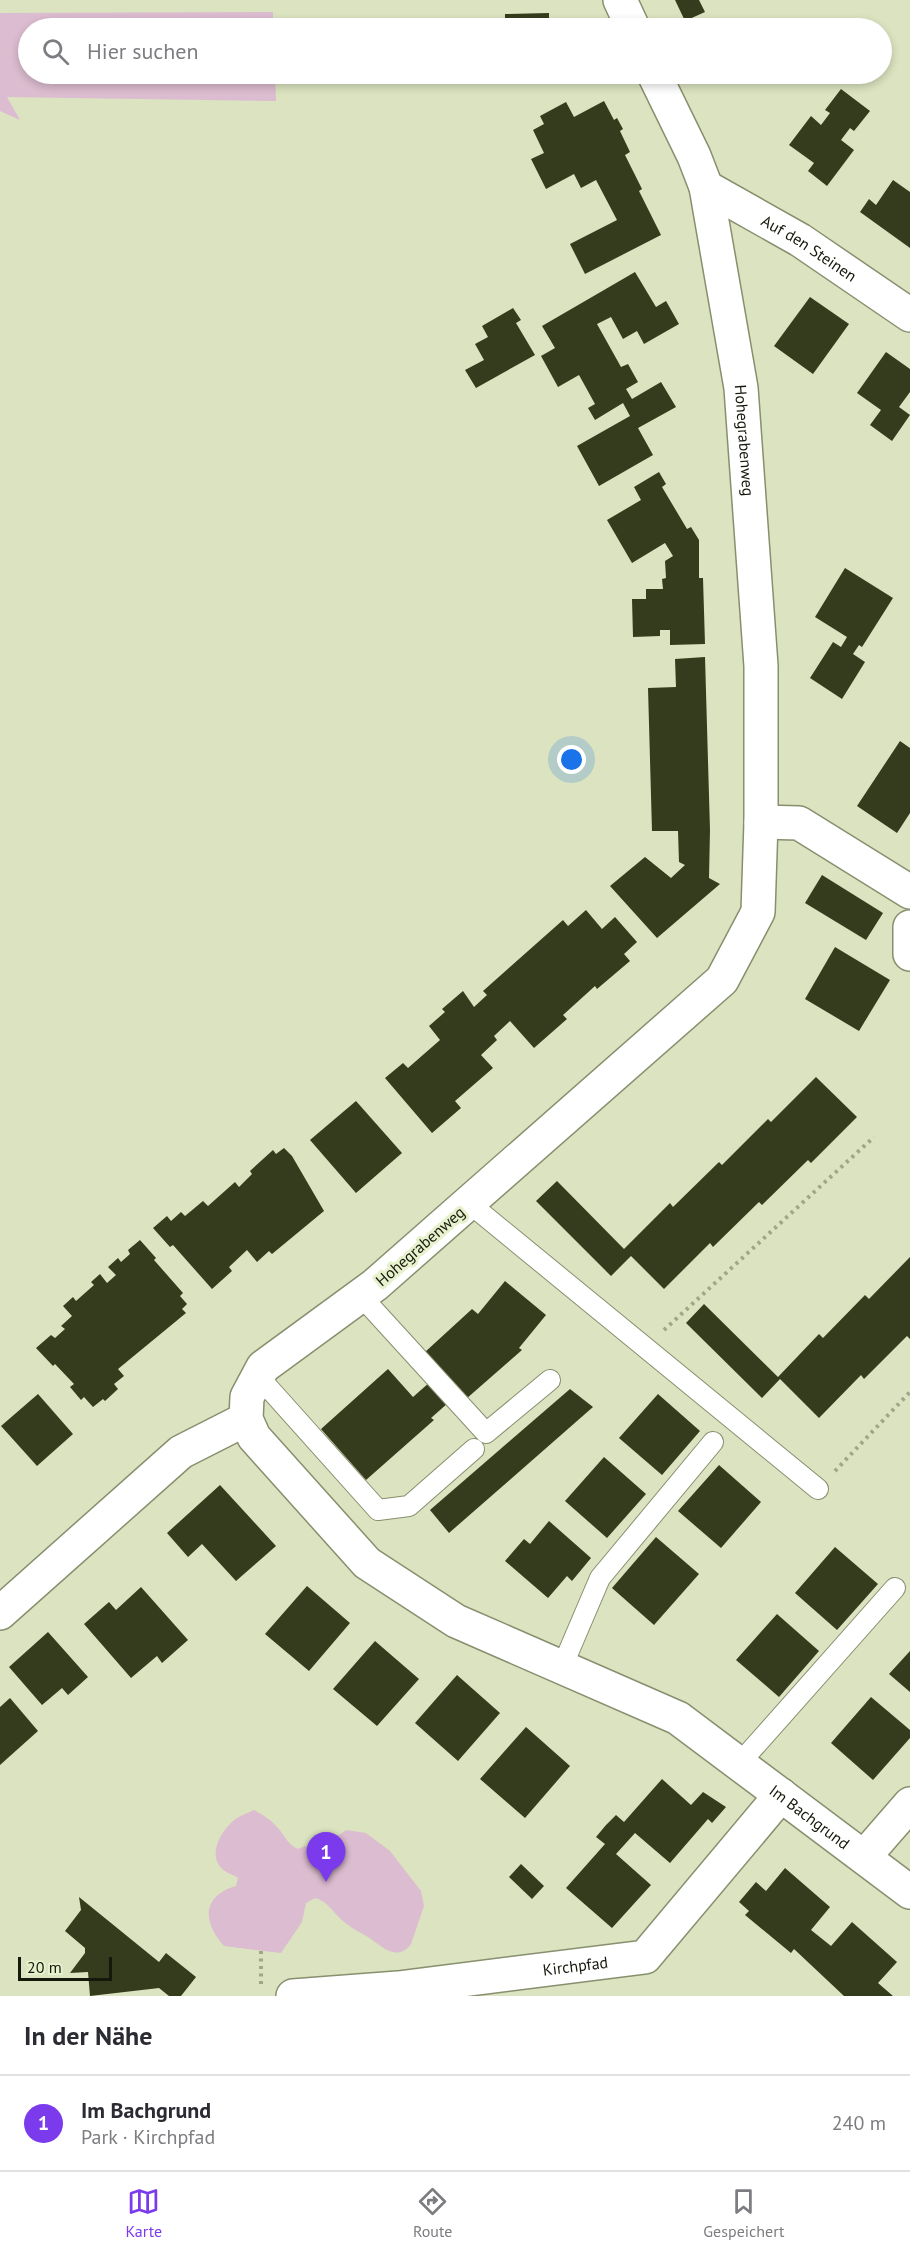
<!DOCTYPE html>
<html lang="de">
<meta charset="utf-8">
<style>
body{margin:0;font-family:"PT Sans",sans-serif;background:#f2f2f3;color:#2b2b33}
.scale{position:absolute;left:18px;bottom:15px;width:94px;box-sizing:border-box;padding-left:6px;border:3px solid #15180b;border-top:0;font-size:16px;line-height:21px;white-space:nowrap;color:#15180b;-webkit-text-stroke:4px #e8f1cd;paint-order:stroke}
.you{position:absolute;left:572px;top:760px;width:21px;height:21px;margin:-15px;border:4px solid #fff;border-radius:50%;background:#1a73e8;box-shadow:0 0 0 9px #1a73e833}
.badge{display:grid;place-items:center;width:39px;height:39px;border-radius:50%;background:#7c3aed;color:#fff;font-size:20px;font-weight:700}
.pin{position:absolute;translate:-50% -50px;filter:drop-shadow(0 2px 3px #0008)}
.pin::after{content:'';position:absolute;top:32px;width:21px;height:18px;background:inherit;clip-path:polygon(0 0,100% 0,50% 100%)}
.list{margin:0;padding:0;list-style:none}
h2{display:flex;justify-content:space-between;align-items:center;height:78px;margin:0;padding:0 24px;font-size:26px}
h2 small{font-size:20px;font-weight:400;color:#7c7c81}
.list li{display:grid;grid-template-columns:39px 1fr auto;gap:18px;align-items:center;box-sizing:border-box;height:96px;padding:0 24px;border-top:2px solid #e1e1e2}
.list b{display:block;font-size:22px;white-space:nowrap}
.list p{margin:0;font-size:20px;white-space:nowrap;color:#7c7c81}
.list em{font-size:20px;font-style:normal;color:#7c7c81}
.icon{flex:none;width:33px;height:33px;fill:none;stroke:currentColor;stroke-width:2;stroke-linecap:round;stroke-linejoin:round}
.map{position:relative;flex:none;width:910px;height:1996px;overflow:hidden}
.search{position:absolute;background:#fff;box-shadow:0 3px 9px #0003;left:18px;right:18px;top:18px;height:66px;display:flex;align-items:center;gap:15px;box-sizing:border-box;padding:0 21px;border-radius:33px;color:#7c7c81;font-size:22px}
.sheet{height:174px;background:#fff}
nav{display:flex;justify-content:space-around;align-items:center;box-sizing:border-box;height:84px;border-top:2px solid #e1e1e2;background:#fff;font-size:16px;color:#7c7c81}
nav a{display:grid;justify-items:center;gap:3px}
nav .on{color:#7c3aed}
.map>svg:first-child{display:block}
</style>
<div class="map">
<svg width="910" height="1996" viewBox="0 0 910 1996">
<rect width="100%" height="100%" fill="#dbe3c0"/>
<g fill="#dcbcd0">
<path d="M273,12V28H28V74H275L276,101L7,97L20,120L0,111V13Z"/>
<path d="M254,1810C263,1815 271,1820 278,1828C285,1836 287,1844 298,1849L305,1846L315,1852L346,1830L366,1833L390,1851L421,1891L424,1906L411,1944C398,1961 385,1949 371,1939C362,1933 352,1929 343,1921C333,1913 328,1901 315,1898L306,1903L302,1922L281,1953L224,1946C202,1921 202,1896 236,1886L238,1878C234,1875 229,1874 225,1871C205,1857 221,1829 237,1818C242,1815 249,1812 254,1810Z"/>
</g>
<g fill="#353b1d">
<path d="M675,0H699L705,12L685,21Z"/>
<path d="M549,13V24L573,23V28H505V14Z"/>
<path d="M841,89L870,111L854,131L850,128L841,140L854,150L827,186L808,171L814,163L789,145L811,116L821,125L830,113L825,110Z"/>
<path d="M604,101L614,120L617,118L623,129L620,131L630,152L625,155L642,189L639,191L661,235L585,274L570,244L617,220L596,180L581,188L574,174L546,189L531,159L544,153L533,130L544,124L540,116L566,102L574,117Z"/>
<path d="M893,180L910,192V248L860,212L869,199L876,205Z"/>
<path d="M635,272L656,307L666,301L679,324L644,344L637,331L623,339L611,317L597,324L621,367L628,364L638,382L626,389L632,399L661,382L676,407L638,428L653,455L599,486L577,446L630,416L623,403L595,420L588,408L595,404L579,375L558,387L541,356L555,348L542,326Z"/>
<path d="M810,297L849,324L813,374L774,346Z"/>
<path d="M513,308L521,320L516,323L535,355L476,388L465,370L484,360L475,344L488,337L482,326Z"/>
<path d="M886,352L910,369V392L899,407L910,415L892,441L870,425L881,410L857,393Z"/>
<path d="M659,472L666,484L662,487L687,529L691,527L699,540V578H703L705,644L670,645V630H660V636L633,637L632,599H646V589H663L662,579L666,578L665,561L673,556L665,543L632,563L607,520L641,500L634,487Z"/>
<path d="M845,568L893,598L862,647L859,645L853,654L865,662L842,699L810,678L833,642L841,647L847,637L815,617Z"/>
<path d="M705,657L710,830L709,878L720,884L657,938L610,886L645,857L671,878L685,865L679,862L678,831H652L648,688L676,687L675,659Z"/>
<path d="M900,741L910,748V813L897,833L857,806Z"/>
<path d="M822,875L883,913L866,940L805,903Z"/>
<path d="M586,910L602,929L615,917L637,942L624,954L630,961L597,989L595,986L563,1015L567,1019L534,1048L510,1021L494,1036L497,1040L481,1055L493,1068L455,1101L461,1108L432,1133L385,1078L403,1063L408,1068L440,1040L429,1026L445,1012L442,1009L463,991L474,1007L487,995L483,991L563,920L568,926Z"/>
<path d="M835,947L890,980L859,1031L805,999Z"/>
<path d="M816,1077L857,1117L811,1163L808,1160L762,1205L759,1202L713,1247L710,1243L664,1289L631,1256L611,1276L536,1201L557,1181L624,1249L670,1203L673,1207L719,1162L722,1165L768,1119L771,1122Z"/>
<path d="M356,1101L402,1153L356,1193L310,1140Z"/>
<path d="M284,1148L292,1156L324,1211L272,1254L269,1251L257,1262L247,1250L229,1267L232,1271L212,1289L173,1245L170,1247L153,1228L167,1216L171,1221L181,1212L185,1216L203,1201L208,1206L235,1182L239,1187L252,1174L250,1171L273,1150L276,1154Z"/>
<path d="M140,1240L156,1258L154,1260L183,1293L180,1296L187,1304L182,1309L186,1313L118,1369L124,1376L114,1384L118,1389L105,1401L103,1399L93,1407L84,1397L81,1400L70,1387L74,1384L55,1364L53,1366L36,1348L51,1335L55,1338L65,1329L61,1326L72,1316L63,1306L73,1297L76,1301L94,1285L91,1282L100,1274L107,1283L116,1275L108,1267L118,1258L121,1262L130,1254L128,1250Z"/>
<path d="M910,1257V1339L907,1336L864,1379L861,1375L819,1418L780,1379L762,1398L686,1323L704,1304L778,1377L819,1334L823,1338L865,1295L869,1299Z"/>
<path d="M505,1281L546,1315L519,1348L522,1350L466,1399L424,1353L472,1309L478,1314Z"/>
<path d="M388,1369L413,1397L430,1382L448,1403L431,1418L434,1420L366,1480L321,1429Z"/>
<path d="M570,1389L593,1407L449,1533L430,1510Z"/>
<path d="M38,1394L73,1434L37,1466L1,1426Z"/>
<path d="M658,1394L700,1431L662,1475L619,1438Z"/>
<path d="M604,1457L646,1494L607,1538L565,1501Z"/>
<path d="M719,1465L761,1502L721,1548L678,1511Z"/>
<path d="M220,1485L276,1546L236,1581L202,1544L188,1557L167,1533Z"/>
<path d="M549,1521L591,1558L572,1581L567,1576L548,1598L505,1561L524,1539L530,1544Z"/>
<path d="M656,1537L699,1574L654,1625L612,1588Z"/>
<path d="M835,1547L878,1584L837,1630L795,1593Z"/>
<path d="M307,1586L350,1623L309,1671L265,1634Z"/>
<path d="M141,1587L188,1640L162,1663L157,1656L131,1678L84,1624L109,1602L116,1610Z"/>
<path d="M777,1614L819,1651L779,1697L736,1660Z"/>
<path d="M48,1632L88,1677L68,1695L62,1688L42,1705L9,1667Z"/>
<path d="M375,1641L419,1679L377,1726L333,1689Z"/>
<path d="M910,1651V1692L889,1674Z"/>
<path d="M457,1675L500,1713L458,1761L415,1723Z"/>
<path d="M871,1697L910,1730V1738L873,1780L831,1743Z"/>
<path d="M10,1698L38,1731L0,1765V1707Z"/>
<path d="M526,1727L570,1766L525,1818L480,1779Z"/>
<path d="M662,1779L691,1805L703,1792L726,1807L712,1823L708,1819L670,1863L635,1833L616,1854L651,1885L612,1928L566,1888L605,1844L596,1837L606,1825L616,1815L624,1822Z"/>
<path d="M521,1864L544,1886L532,1899L509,1877Z"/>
<path d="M785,1868L830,1907L811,1930L831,1946L852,1922L897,1962L878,1983L893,1996H844L794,1949L791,1953L745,1915L749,1911L739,1902L756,1882L766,1891Z"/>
<path d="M79,1897L159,1962L166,1953L196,1977L181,1996H169L159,1988L90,1996L88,1972L70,1973L85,1953V1948L65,1931L81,1910Z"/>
</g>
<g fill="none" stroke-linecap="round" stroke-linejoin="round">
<g stroke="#878f6e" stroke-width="22">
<g id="lane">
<path d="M469,1203L818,1489"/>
<path d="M361,1296L486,1433L550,1380"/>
<path d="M258,1376L378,1510L409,1506L474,1449"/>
<path d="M562,1667L600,1578L713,1442"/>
<path d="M739,1764L895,1588"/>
</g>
</g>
<g stroke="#878f6e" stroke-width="36">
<g id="street">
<path d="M620,0L633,28"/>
<path id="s1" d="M654,74L694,156L706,187L741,388L761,666V822L758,912L722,980L375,1285L263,1367L247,1397L246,1419L254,1437L367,1563L456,1621L678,1718L910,1892"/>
<path id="s2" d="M706,187L800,240L910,315"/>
<path d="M761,822L799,823L910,892"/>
<path d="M910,927V954"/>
<path d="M0,1613L181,1452L246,1419"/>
<path d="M864,1857L910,1804"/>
<path id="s3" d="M293,1996L398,1988L645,1957L781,1795"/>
</g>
</g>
<g stroke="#9fa689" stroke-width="4" stroke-dasharray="3 4.5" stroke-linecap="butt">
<path d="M664,1330L874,1137"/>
<path d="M835,1471L910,1392"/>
<path d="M261,1951V1986"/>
</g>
<use href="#lane" stroke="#fff" stroke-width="20"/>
<use href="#street" stroke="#fff" stroke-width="33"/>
</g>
<g text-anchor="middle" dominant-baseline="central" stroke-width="6" stroke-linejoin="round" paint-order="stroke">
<g font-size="16" fill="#15180b" stroke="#e8f1cd">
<text stroke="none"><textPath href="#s2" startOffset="120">Auf den Steinen</textPath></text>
<text stroke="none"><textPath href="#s1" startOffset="381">Hohegrabenweg</textPath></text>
<text transform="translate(420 1246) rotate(-41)">Hohegrabenweg</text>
<text stroke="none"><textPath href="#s1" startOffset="2289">Im Bachgrund</textPath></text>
<text stroke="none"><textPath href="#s3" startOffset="284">Kirchpfad</textPath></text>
</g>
</g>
</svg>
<div class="scale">20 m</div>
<div class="you"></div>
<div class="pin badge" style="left:326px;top:1882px">1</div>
<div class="search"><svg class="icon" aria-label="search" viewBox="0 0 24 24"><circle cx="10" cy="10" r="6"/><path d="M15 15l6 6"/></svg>Hier suchen</div>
</div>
<section class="sheet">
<h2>In der Nähe<small></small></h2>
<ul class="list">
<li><span class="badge">1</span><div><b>Im Bachgrund</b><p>Park · Kirchpfad</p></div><em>240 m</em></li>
</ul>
</section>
<nav>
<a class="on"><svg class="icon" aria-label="map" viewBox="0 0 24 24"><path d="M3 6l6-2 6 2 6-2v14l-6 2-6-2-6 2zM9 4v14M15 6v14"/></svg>Karte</a>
<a><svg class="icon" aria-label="directions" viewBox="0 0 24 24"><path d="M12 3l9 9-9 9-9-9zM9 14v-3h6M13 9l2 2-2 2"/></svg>Route</a>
<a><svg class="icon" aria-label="saved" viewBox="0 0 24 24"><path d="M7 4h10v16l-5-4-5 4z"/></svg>Gespeichert</a>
</nav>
